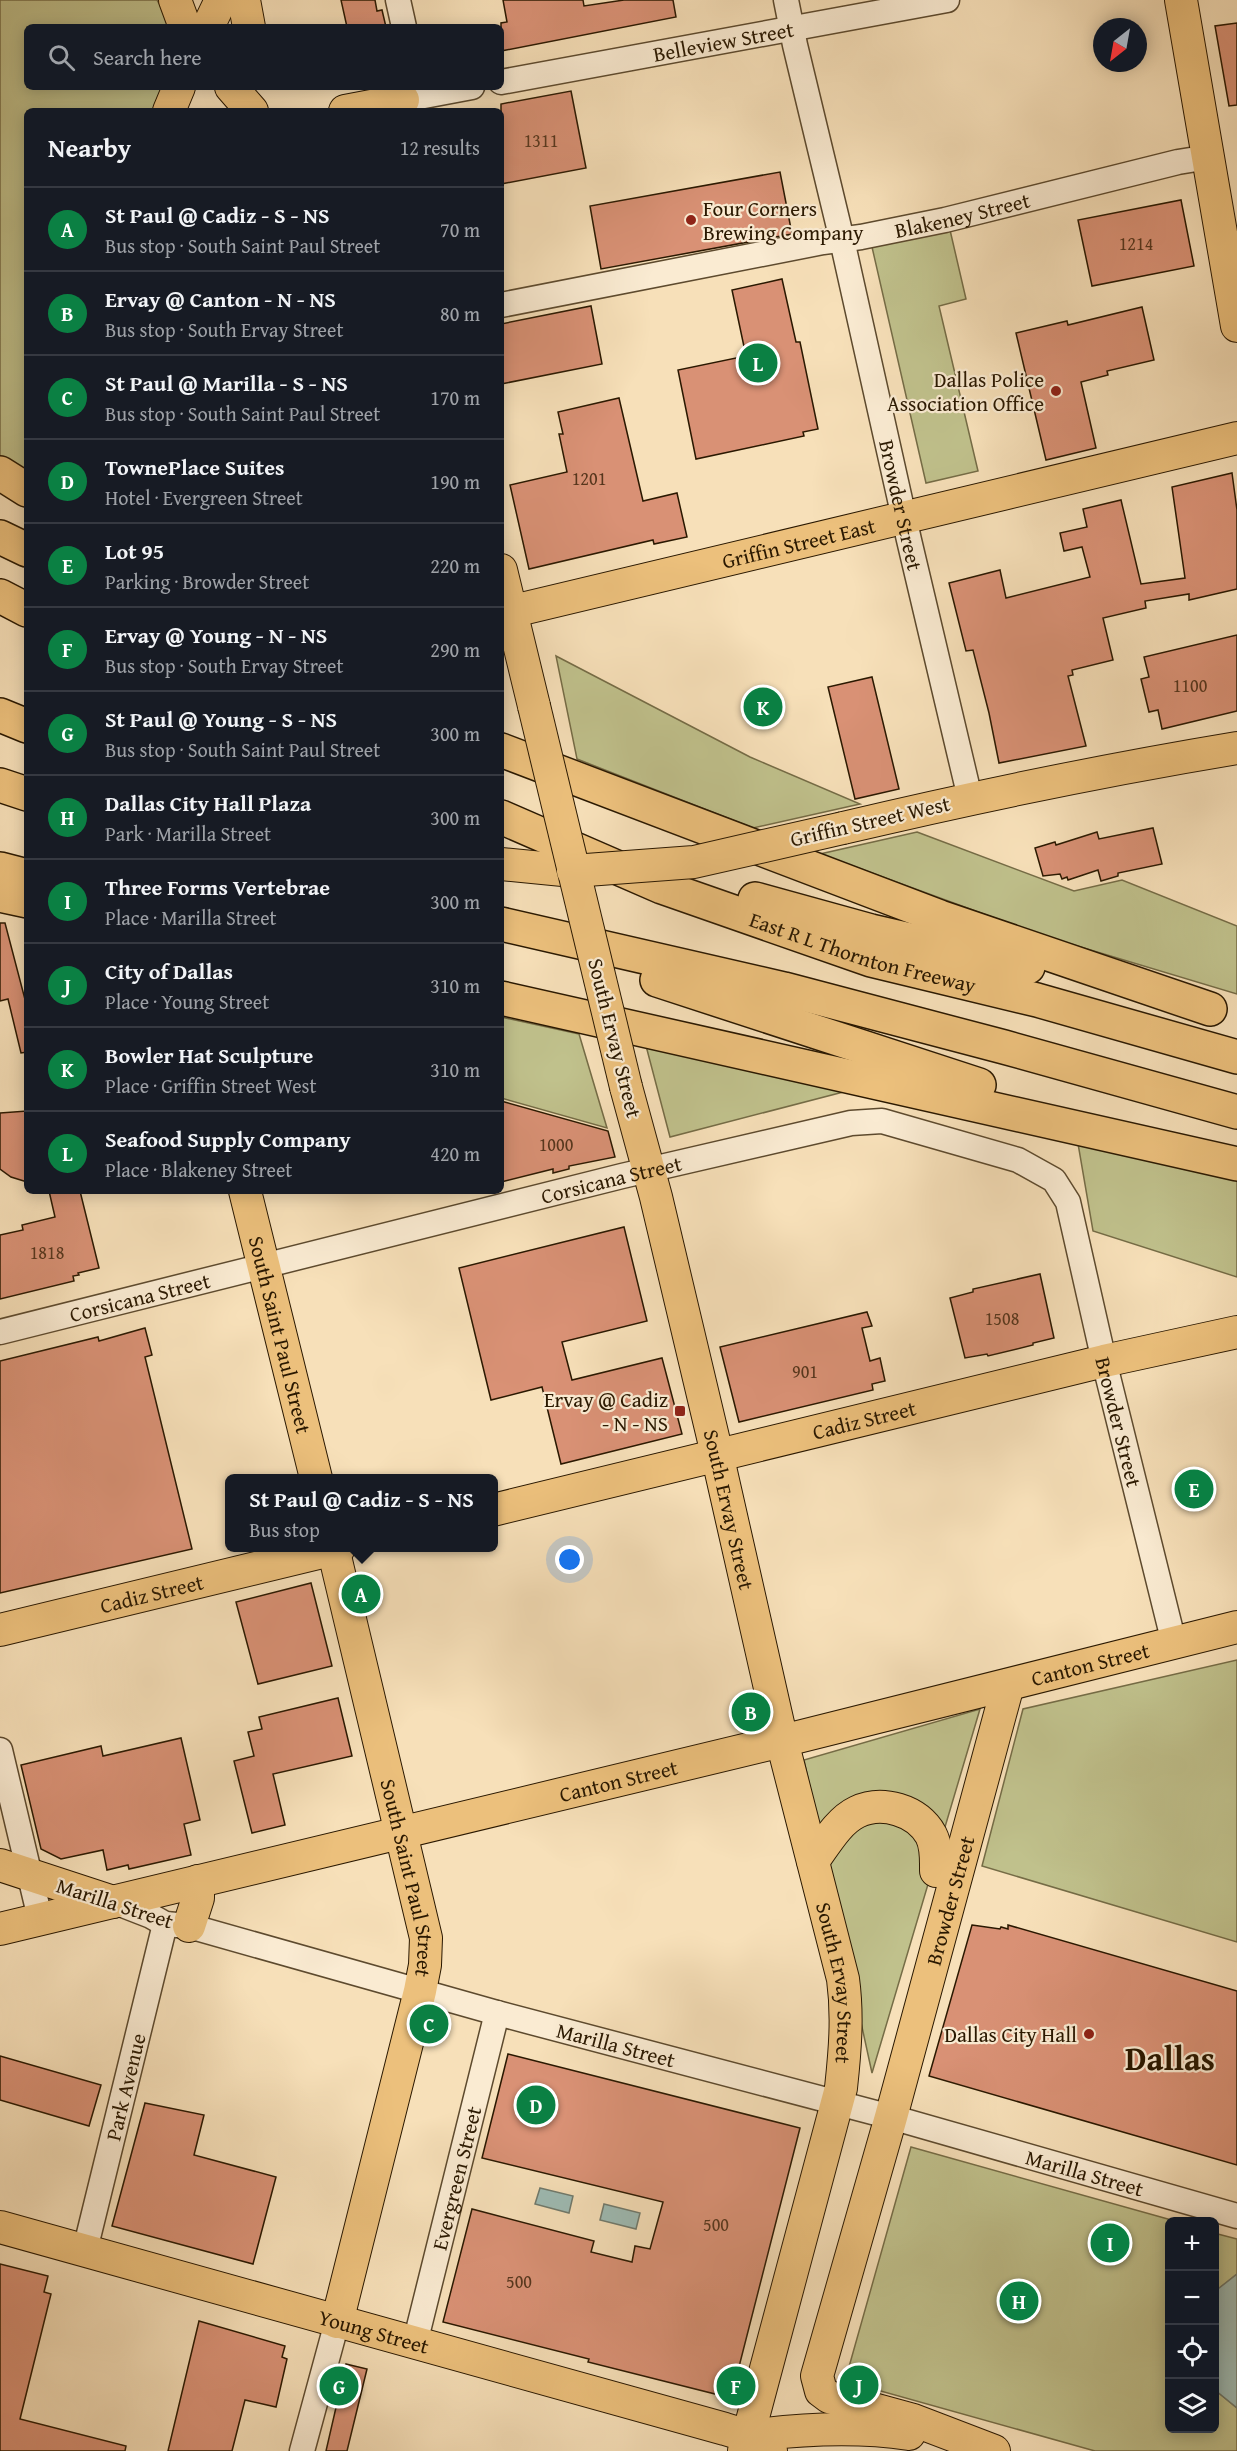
<!DOCTYPE html>
<meta charset="utf-8">
<style>
body{margin:0;font-family:"Gentium Book Plus",serif;background:#242831;color:#f1f3f6}
.controls{position:absolute;right:18px;bottom:18px;display:grid;overflow:hidden;border-radius:9px;box-shadow:0 3px 15px #0003}
.controls button{width:54px;height:54px;display:grid;place-items:center;padding:0;border:0;border-bottom:2px solid #363941;background:#171b24;color:#f1f3f6;font:30px sans-serif}
.compass{position:absolute;left:1093px;top:18px;width:54px;height:54px;border-radius:50%;background:#171b24;box-shadow:0 3px 15px #0003;rotate:211deg}
.you{position:absolute;left:570px;top:1560px;width:21px;height:21px;margin:-15px;border:4px solid #fff;border-radius:50%;background:#1a73e8;box-shadow:0 0 0 9px #1a73e833}
.badge{display:grid;place-items:center;width:39px;height:39px;border-radius:50%;background:#0b8043;color:#fff;font-size:20px;font-weight:700}
.pin{position:absolute;translate:-50% -50%;border:3px solid #fff;box-shadow:0 2px 6px #0006}
.popup{position:absolute;left:225px;top:1474px;width:273px;height:78px;box-sizing:border-box;display:grid;place-content:center;border-radius:9px;background:#171b24;filter:drop-shadow(0 2px 4px #0005);font-size:20px;white-space:nowrap;color:#9ea1a6}
.popup b{font-size:22px;color:#f1f3f6}
.popup::after{content:'';position:absolute;left:50%;top:100%;margin-left:-12px;border:12px solid transparent;border-top-color:#171b24}
.list{margin:0;padding:0;list-style:none}
h2{display:flex;justify-content:space-between;align-items:center;height:78px;margin:0;padding:0 24px;font-size:26px}
h2 small{font-size:20px;font-weight:400;color:#9ea1a6}
.list li{display:grid;grid-template-columns:39px 1fr auto;gap:18px;align-items:center;box-sizing:border-box;height:84px;padding:0 24px;border-top:2px solid #363941}
.list b{display:block;font-size:22px;white-space:nowrap}
.list p{margin:0;font-size:20px;white-space:nowrap;color:#9ea1a6}
.list em{font-size:20px;font-style:normal;color:#9ea1a6}
.icon{flex:none;width:33px;height:33px;fill:none;stroke:currentColor;stroke-width:2;stroke-linecap:round;stroke-linejoin:round}
.map{position:relative;flex:none;width:1237px;height:2451px;overflow:hidden}
.search{position:absolute;background:#171b24;box-shadow:0 3px 15px #0003;left:24px;top:24px;width:480px;height:66px;display:flex;align-items:center;gap:15px;box-sizing:border-box;padding:0 21px;border-radius:9px;color:#9ea1a6;font-size:22px}
.panel{position:absolute;background:#171b24;box-shadow:0 3px 15px #0003;left:24px;top:108px;width:480px;height:1086px;border-radius:9px}
.map>svg:first-child{display:block}
</style>
<div class="map">
<svg width="1237" height="2451" viewBox="0 0 1237 2451">
<rect width="100%" height="100%" fill="#f7e0b9"/>
<filter id="stains"><feTurbulence type="fractalNoise" baseFrequency=".00333" numOctaves="4"/><feColorMatrix values="0 0 0 0 .2 0 0 0 0 .09 0 0 0 0 .02 0 0 0 .5 -.17"/></filter>
<radialGradient id="worn" r=".72"><stop offset=".6" stop-color="#630" stop-opacity="0"/><stop offset="1" stop-color="#630" stop-opacity=".3"/></radialGradient>
<g fill="#c0c18c" stroke="#756c46" stroke-width="1.5">
<path d="M0,0H157L173,27H27V87H170L162,111H27V471L0,456Z"/>
<path d="M950,230L966,299L939,306L978,471L926,483L872,247Z"/>
<path d="M556,656L750,757L860,804L753,828L577,759Z"/>
<path d="M917,832L1074,891L1122,880L1237,926V994L1044,936L820,854Z"/>
<path d="M501,1017L579,1034L607,1128L501,1098Z"/>
<path d="M645,1042L851,1090L670,1137Z"/>
<path d="M1076,1132L1237,1180V1277L1093,1231Z"/>
<path d="M1237,1660V1942L982,1866L1023,1709Z"/>
<path d="M980,1709L872,2073L804,1760Z"/>
<path d="M911,2147L1175,2221L1170,2222V2428H1214L1215,2390L1237,2408V2451H1095L845,2381Z"/>
<path d="M1214,2233L1237,2239V2274L1215,2292Z"/>
</g>
<g fill="#9ebcb5" stroke="#707a6d" stroke-width="1.5">
<path d="M540,2188L573,2196L569,2213L535,2204Z"/>
<path d="M604,2204L640,2213L636,2229L600,2220Z"/>
<path d="M1237,2274V2408L1215,2390L1214,2292Z"/>
</g>
<g fill="#d99175" stroke="#2a1800" stroke-width="1.5">
<path d="M341,0H375L377,11L382,10L386,27H347Z"/>
<path d="M503,0H583L584,6L624,0H673L676,17L501,51V23L507,22Z"/>
<path d="M1237,23V105L1229,106L1215,26Z"/>
<path d="M571,91L586,168L501,184V104Z"/>
<path d="M780,172L792,234L601,269L590,206Z"/>
<path d="M1181,200L1194,266L1092,286L1078,220Z"/>
<path d="M782,279L796,342H800L818,429L803,432L804,436L696,459L678,370L746,356L732,290Z"/>
<path d="M591,306L602,364L501,384V324Z"/>
<path d="M1142,307L1154,360L1107,371L1108,375L1081,382L1096,448L1046,460L1016,333L1067,321L1068,325Z"/>
<path d="M619,398L643,501L677,493L687,537L654,544L653,540L529,569L510,485L567,472L559,434H563L558,412Z"/>
<path d="M1232,473L1237,510V589L1189,600V594L1145,601L1146,608L1103,618L1113,660L1072,670L1073,675L1068,676L1086,746L999,763L989,713L973,650L966,651L949,583L1000,570L1006,598L1090,577L1082,547L1064,551L1060,533L1087,527L1083,509L1121,500L1141,584L1185,578L1172,487Z"/>
<path d="M1237,635V711L1162,729L1158,710L1149,712L1141,679L1149,677L1144,657Z"/>
<path d="M872,677L899,789L855,799L828,687Z"/>
<path d="M1153,828L1162,864L1118,873V876L1101,881L1098,870L1068,880L1067,877L1062,879L1060,874L1043,876L1035,848L1055,842L1056,845L1097,832L1099,839Z"/>
<path d="M0,923H5L27,1007V1052L21,1053L8,999L0,1001Z"/>
<path d="M501,1101L608,1131L615,1157L569,1166V1169L553,1173V1169L501,1182Z"/>
<path d="M27,1111V1182L11,1177L0,1169V1113Z"/>
<path d="M49,1191H80L99,1268L78,1273L79,1275L73,1276L74,1281L0,1299V1235L23,1230L22,1225L55,1217Z"/>
<path d="M624,1227L647,1321L562,1342L572,1380L662,1358L682,1434L561,1464L542,1387L491,1400L459,1268Z"/>
<path d="M1040,1274L1054,1338L1033,1343V1345L988,1356L987,1354L965,1358L950,1298L973,1292V1289Z"/>
<path d="M867,1312L872,1326L862,1328L870,1361L880,1358L885,1381L872,1384L873,1390L739,1422L720,1347Z"/>
<path d="M145,1328L152,1355L145,1357L192,1549L0,1593V1361L98,1337L99,1341Z"/>
<path d="M311,1583L332,1666L258,1684L236,1602Z"/>
<path d="M338,1698L352,1756L273,1774L285,1825L252,1833L234,1761L254,1756L248,1732L262,1729L259,1717Z"/>
<path d="M181,1738L200,1820L184,1824L191,1855L129,1869L128,1865L107,1870L103,1850L61,1859L41,1849L21,1765L101,1746L103,1756Z"/>
<path d="M972,1925L1000,1929L1001,1927L1008,1929V1925L1237,1991V2165L929,2076Z"/>
<path d="M508,2054L800,2128L731,2398L588,2362L589,2359L443,2322L472,2209L594,2241L591,2252L632,2262L635,2246L650,2249L663,2202L482,2158Z"/>
<path d="M0,2056L101,2085L89,2126L0,2100Z"/>
<path d="M145,2103L204,2115L194,2155L276,2177L253,2264L112,2226Z"/>
<path d="M0,2264L48,2276L44,2292L51,2294L20,2419L126,2446L125,2451H0Z"/>
<path d="M199,2321L285,2346L282,2357L287,2359L276,2407L245,2400L232,2451H168Z"/>
<path d="M346,2364L367,2369L347,2451H326Z"/>
</g>
<g fill="none" stroke-linecap="round" stroke-linejoin="round">
<g stroke="#5d4a2e" stroke-width="27">
<g id="minor">
<path d="M398,0L404,27"/>
<path id="s1" d="M786,0L795,45L842,240L909,540L970,798"/>
<path id="s2" d="M501,82L947,0"/>
<path d="M403,100L472,87"/>
<path id="s3" d="M501,305L823,242L861,237L945,220L1178,162L1209,157"/>
<path id="s4" d="M0,1332L622,1176L851,1123L882,1121L1018,1160L1054,1180L1068,1202L1104,1361L1174,1643"/>
<path d="M0,1750L40,1918"/>
<path id="s5" d="M115,1902L151,1916L165,1924L189,1926L497,2013L891,2117L1237,2216"/>
<path id="s6" d="M85,2250L165,1924"/>
<path id="s7" d="M415,2343L497,2013"/>
<path d="M302,2451L337,2322"/>
</g>
</g>
<g stroke="#2a1800" stroke-width="34">
<g id="major">
<path d="M175,0L185,27"/>
<path d="M244,0L249,27"/>
<path d="M1181,0L1237,326"/>
<path d="M208,27L221,0"/>
<path d="M231,87L252,111"/>
<path d="M169,111L179,87"/>
<path d="M345,111L403,100"/>
<path d="M501,570L534,706"/>
<path id="s8" d="M501,614L1237,438"/>
<path d="M843,828C974,797 1104,770 1237,748"/>
<path d="M501,864L573,871"/>
<path id="s9" d="M626,1087L656,1197L717,1454L782,1741L843,1979C848,2016 845,2051 841,2088L744,2451"/>
<path id="s10" d="M245,1191L316,1478"/>
<path id="s11" d="M493,1510L1104,1361L1237,1332"/>
<path id="s12" d="M333,1548L426,1938L425,1965L420,1991L337,2322"/>
<path id="s13" d="M0,1630L339,1548"/>
<path d="M813,1861C825,1845 838,1821 857,1812C882,1800 917,1810 931,1835C937,1847 936,1859 936,1871"/>
<path d="M0,1865L113,1902"/>
<path d="M189,1926L198,1898V1881"/>
<path id="s14" d="M0,1929L782,1741L1237,1627"/>
<path id="s15" d="M0,2227L725,2429L748,2436L771,2451"/>
<path d="M748,2436C801,2429 855,2426 909,2434"/>
<path id="s16" d="M994,2451L913,2420L829,2397L821,2391L817,2376L891,2117L1008,1685"/>
</g>
</g>
<g stroke="#2a1800" stroke-width="36">
<g id="highway">
<path d="M0,473L27,490"/>
<path d="M0,537L27,550"/>
<path d="M0,596L27,610"/>
<path d="M0,715L27,726"/>
<path d="M501,750L940,917L1210,1009"/>
<path d="M0,785L27,794"/>
<path id="s17" d="M501,817L662,887L871,960L1037,1000L1237,1057"/>
<path d="M0,869L27,876"/>
<path d="M0,895L27,901"/>
<path d="M755,899L871,931L1028,967"/>
<path d="M501,924L784,989L1004,1047L1237,1112"/>
<path d="M657,980L979,1085"/>
<path d="M501,998L1237,1164"/>
</g>
</g>
<use href="#minor" stroke="#faebd2" stroke-width="24"/>
<use href="#major" stroke="#ecc07c" stroke-width="32"/>
<use href="#highway" stroke="#ecc07c" stroke-width="33"/>
<g stroke="#2a1800" stroke-width="34" stroke-linecap="butt">
<g id="major-bridge">
<path d="M534,706L626,1087"/>
<path d="M573,871L694,862L843,828"/>
</g>
</g>
<use href="#major-bridge" stroke="#ecc07c" stroke-width="32"/>
</g>
<g fill="#8f2418" stroke="#faebd2" stroke-width="2">
<circle cx="691" cy="220" r="6"/>
<circle cx="1056" cy="391" r="6"/>
<rect x="674" y="1405" width="12" height="12" rx="3"/>
<circle cx="1089" cy="2034" r="6"/>
</g>
<g text-anchor="middle" dominant-baseline="central" stroke-width="4.5" stroke-linejoin="round" paint-order="stroke">
<g font-size="18" fill="#56361d">
<text x="541" y="140">1311</text>
<text x="1136" y="243">1214</text>
<text x="589" y="478">1201</text>
<text x="1190" y="685">1100</text>
<text x="556" y="1144">1000</text>
<text x="47" y="1252">1818</text>
<text x="1002" y="1318">1508</text>
<text x="805" y="1371">901</text>
<text x="716" y="2224">500</text>
<text x="519" y="2281">500</text>
</g>
<g font-size="21" fill="#2a1800" stroke="#faebd2">
<text stroke="none"><textPath href="#s2" startOffset="226">Belleview Street</textPath></text>
<text stroke="none"><textPath href="#s3" startOffset="470">Blakeney Street</textPath></text>
<text stroke="none"><textPath href="#s1" startOffset="518">Browder Street</textPath></text>
<text stroke="none"><textPath href="#s8" startOffset="306">Griffin Street East</textPath></text>
<text transform="translate(870 821) rotate(-13)">Griffin Street West</text>
<text stroke="none"><textPath href="#s17" startOffset="387">East R L Thornton Freeway</textPath></text>
<text transform="translate(615 1038) rotate(76)">South Ervay Street</text>
<text stroke="none"><textPath href="#s4" startOffset="630">Corsicana Street</textPath></text>
<text stroke="none"><textPath href="#s4" startOffset="144">Corsicana Street</textPath></text>
<text stroke="none"><textPath href="#s10" startOffset="148">South Saint Paul Street</textPath></text>
<text stroke="none"><textPath href="#s11" startOffset="382">Cadiz Street</textPath></text>
<text stroke="none"><textPath href="#s4" startOffset="1342">Browder Street</textPath></text>
<text stroke="none"><textPath href="#s9" startOffset="435">South Ervay Street</textPath></text>
<text stroke="none"><textPath href="#s13" startOffset="156">Cadiz Street</textPath></text>
<text stroke="none"><textPath href="#s14" startOffset="1122">Canton Street</textPath></text>
<text stroke="none"><textPath href="#s14" startOffset="636">Canton Street</textPath></text>
<text stroke="none"><textPath href="#s12" startOffset="339">South Saint Paul Street</textPath></text>
<text stroke="none"><textPath href="#s16" startOffset="693">Browder Street</textPath></text>
<text transform="translate(115 1903) rotate(18)">Marilla Street</text>
<text stroke="none"><textPath href="#s9" startOffset="921">South Ervay Street</textPath></text>
<text stroke="none"><textPath href="#s5" startOffset="522">Marilla Street</textPath></text>
<text stroke="none"><textPath href="#s6" startOffset="168">Park Avenue</textPath></text>
<text stroke="none"><textPath href="#s5" startOffset="1008">Marilla Street</textPath></text>
<text stroke="none"><textPath href="#s7" startOffset="170">Evergreen Street</textPath></text>
<text stroke="none"><textPath href="#s15" startOffset="388">Young Street</textPath></text>
</g>
<g font-size="21" fill="#2a1800" stroke="#faebd2" text-anchor="end">
<text x="703" y="208" text-anchor="start">Four Corners<tspan x="703" dy="24">Brewing Company</tspan></text>
<text x="1044" y="379">Dallas Police<tspan x="1044" dy="24">Association Office</tspan></text>
<text x="668" y="1399">Ervay @ Cadiz<tspan x="668" dy="24">- N - NS</tspan></text>
<text x="1077" y="2034">Dallas City Hall</text>
</g>
<g font-size="33" font-weight="bold" fill="#2a1800" stroke="#faebd2">
<text x="1170" y="2058">Dallas</text>
</g>
</g>
<rect width="100%" height="100%" filter="url(#stains)"/>
<rect width="100%" height="100%" fill="url(#worn)"/>
</svg>
<div class="controls">
<button>+</button>
<button>−</button>
<button><svg class="icon" aria-label="locate" viewBox="0 0 24 24"><circle cx="12" cy="12" r="6"/><path d="M12 2v4M12 18v4M2 12h4M18 12h4"/></svg></button>
<button><svg class="icon" aria-label="layers" viewBox="0 0 24 24"><path d="M12 4l9 5-9 5-9-5zM3 14l9 5 9-5"/></svg></button>
</div>
<svg class="compass" viewBox="-18 -18 36 36"><path d="M0-13l5 13h-10z" fill="#e53935"/><path d="M0 13l5-13h-10z" fill="#9ea1a6"/></svg>
<div class="you"></div>
<div class="pin badge" style="left:361px;top:1594px">A</div>
<div class="popup"><b>St Paul @ Cadiz - S - NS</b>Bus stop</div>
<div class="pin badge" style="left:751px;top:1712px">B</div>
<div class="pin badge" style="left:429px;top:2024px">C</div>
<div class="pin badge" style="left:536px;top:2105px">D</div>
<div class="pin badge" style="left:1194px;top:1489px">E</div>
<div class="pin badge" style="left:736px;top:2386px">F</div>
<div class="pin badge" style="left:339px;top:2386px">G</div>
<div class="pin badge" style="left:1019px;top:2301px">H</div>
<div class="pin badge" style="left:1110px;top:2243px">I</div>
<div class="pin badge" style="left:859px;top:2385px">J</div>
<div class="pin badge" style="left:763px;top:707px">K</div>
<div class="pin badge" style="left:758px;top:363px">L</div>
<div class="search"><svg class="icon" aria-label="search" viewBox="0 0 24 24"><circle cx="10" cy="10" r="6"/><path d="M15 15l6 6"/></svg>Search here</div>
<section class="panel">
<h2>Nearby<small>12 results</small></h2>
<ul class="list">
<li><span class="badge">A</span><div><b>St Paul @ Cadiz - S - NS</b><p>Bus stop · South Saint Paul Street</p></div><em>70 m</em></li>
<li><span class="badge">B</span><div><b>Ervay @ Canton - N - NS</b><p>Bus stop · South Ervay Street</p></div><em>80 m</em></li>
<li><span class="badge">C</span><div><b>St Paul @ Marilla - S - NS</b><p>Bus stop · South Saint Paul Street</p></div><em>170 m</em></li>
<li><span class="badge">D</span><div><b>TownePlace Suites</b><p>Hotel · Evergreen Street</p></div><em>190 m</em></li>
<li><span class="badge">E</span><div><b>Lot 95</b><p>Parking · Browder Street</p></div><em>220 m</em></li>
<li><span class="badge">F</span><div><b>Ervay @ Young - N - NS</b><p>Bus stop · South Ervay Street</p></div><em>290 m</em></li>
<li><span class="badge">G</span><div><b>St Paul @ Young - S - NS</b><p>Bus stop · South Saint Paul Street</p></div><em>300 m</em></li>
<li><span class="badge">H</span><div><b>Dallas City Hall Plaza</b><p>Park · Marilla Street</p></div><em>300 m</em></li>
<li><span class="badge">I</span><div><b>Three Forms Vertebrae</b><p>Place · Marilla Street</p></div><em>300 m</em></li>
<li><span class="badge">J</span><div><b>City of Dallas</b><p>Place · Young Street</p></div><em>310 m</em></li>
<li><span class="badge">K</span><div><b>Bowler Hat Sculpture</b><p>Place · Griffin Street West</p></div><em>310 m</em></li>
<li><span class="badge">L</span><div><b>Seafood Supply Company</b><p>Place · Blakeney Street</p></div><em>420 m</em></li>
</ul>
</section>
</div>
